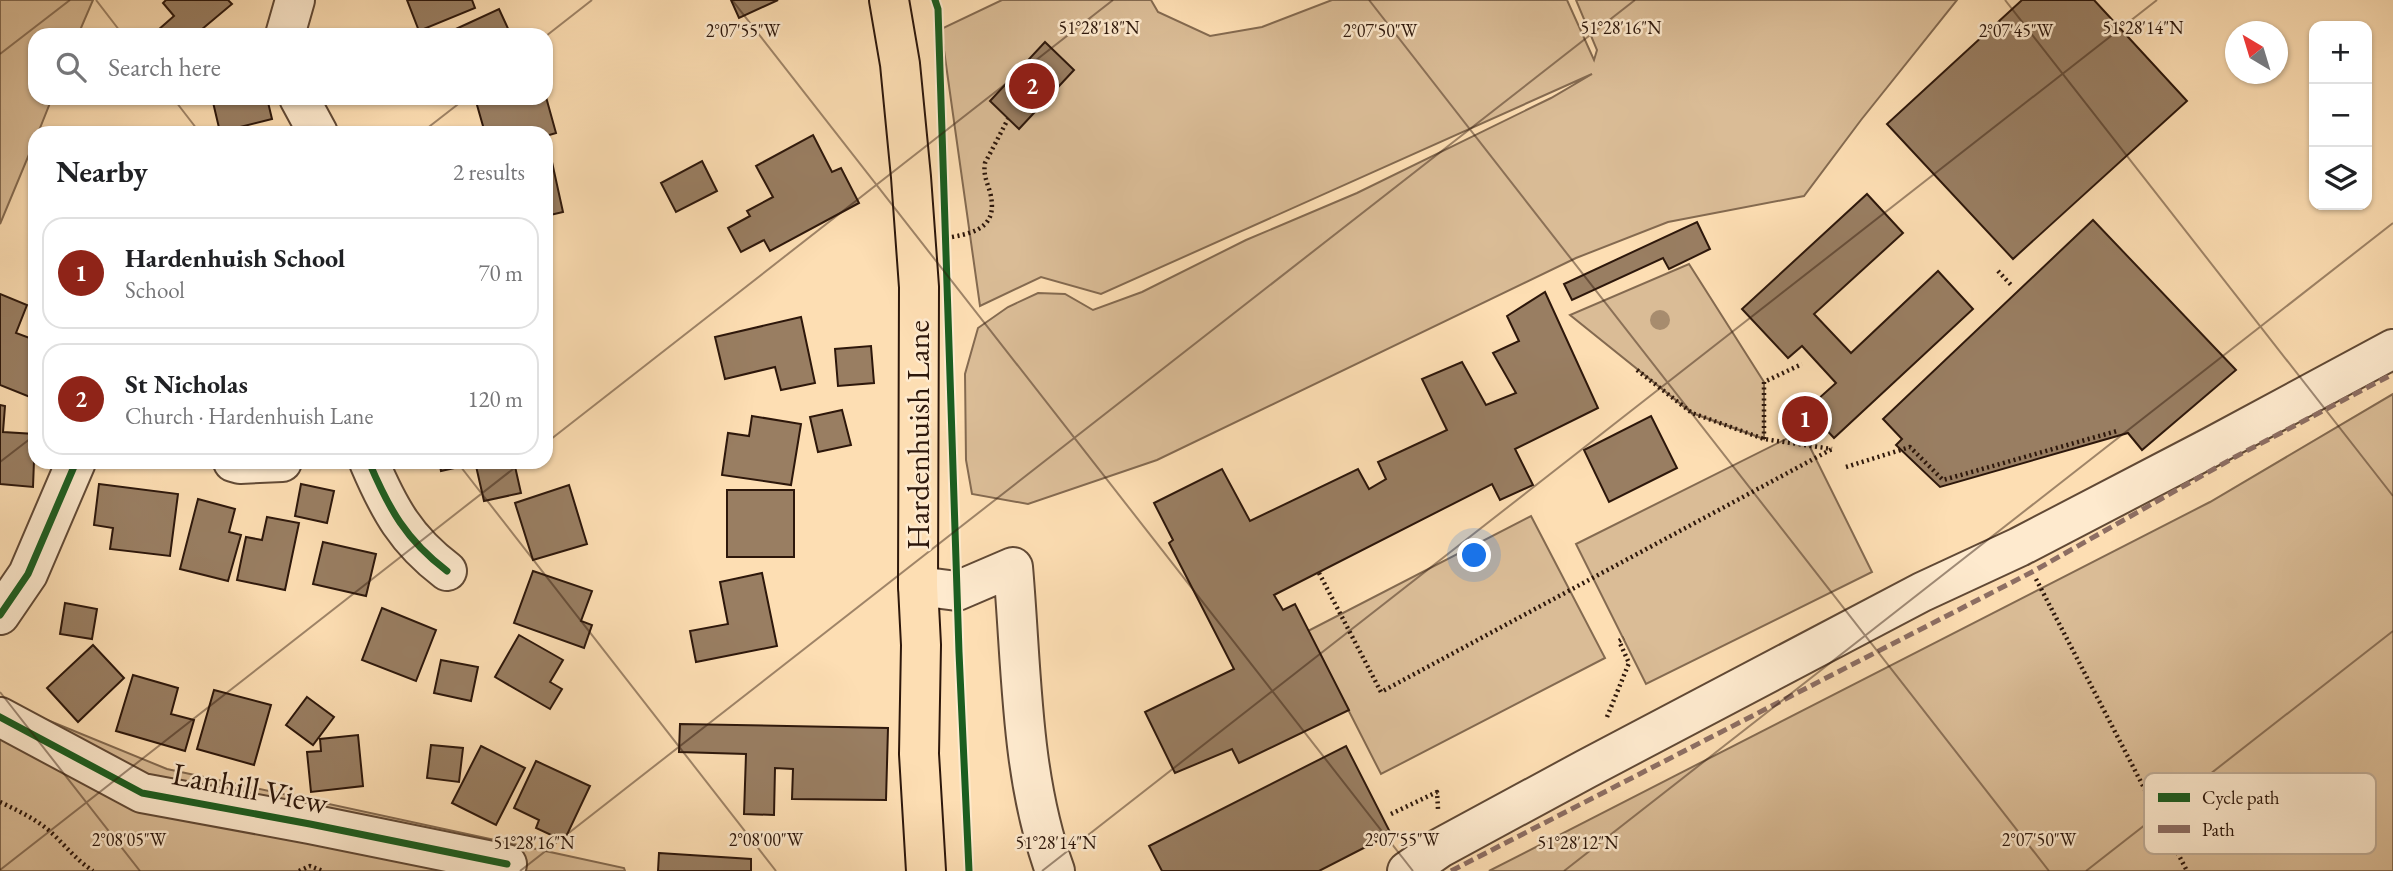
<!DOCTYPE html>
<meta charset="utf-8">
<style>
body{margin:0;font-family:"EB Garamond",serif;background:#f2f2f2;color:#202124}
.controls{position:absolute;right:21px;top:21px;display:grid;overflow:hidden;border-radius:14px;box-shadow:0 2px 5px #0004}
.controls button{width:63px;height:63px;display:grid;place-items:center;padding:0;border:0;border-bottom:2px solid #e0e0e0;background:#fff;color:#202124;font:35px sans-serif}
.compass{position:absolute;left:2225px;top:21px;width:63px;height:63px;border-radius:50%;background:#fff;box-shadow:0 2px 5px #0004;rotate:322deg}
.you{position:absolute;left:1475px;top:556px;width:24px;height:24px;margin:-18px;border:5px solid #fff;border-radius:50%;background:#1a73e8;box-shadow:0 0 0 10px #1a73e833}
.badge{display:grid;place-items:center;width:46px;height:46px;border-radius:50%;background:#8f2418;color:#fff;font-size:23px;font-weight:700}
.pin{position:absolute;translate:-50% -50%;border:4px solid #fff;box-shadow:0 2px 7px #0006}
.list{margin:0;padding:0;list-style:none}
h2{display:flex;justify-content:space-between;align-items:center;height:91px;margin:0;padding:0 28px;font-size:30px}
h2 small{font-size:23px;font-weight:400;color:#757577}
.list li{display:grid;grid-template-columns:46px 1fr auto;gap:21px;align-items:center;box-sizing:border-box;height:112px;margin:0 14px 14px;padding:0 14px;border:2px solid #e0e0e0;border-radius:21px}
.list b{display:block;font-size:26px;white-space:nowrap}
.list p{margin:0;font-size:23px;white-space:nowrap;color:#757577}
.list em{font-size:23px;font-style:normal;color:#757577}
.icon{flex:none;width:38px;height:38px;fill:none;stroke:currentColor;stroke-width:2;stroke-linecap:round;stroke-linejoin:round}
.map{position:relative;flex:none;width:2393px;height:871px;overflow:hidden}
.search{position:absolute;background:#fff;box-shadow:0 2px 5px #0004;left:28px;top:28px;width:525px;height:77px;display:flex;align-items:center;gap:18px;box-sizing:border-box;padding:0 24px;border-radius:21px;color:#757577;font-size:26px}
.panel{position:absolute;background:#fff;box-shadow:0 2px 5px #0004;left:28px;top:126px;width:525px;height:343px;border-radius:21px}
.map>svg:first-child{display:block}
</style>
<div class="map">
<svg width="2393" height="871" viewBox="0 0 2393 871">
<rect width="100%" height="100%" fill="#fddeb3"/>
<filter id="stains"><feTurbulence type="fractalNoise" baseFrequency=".00286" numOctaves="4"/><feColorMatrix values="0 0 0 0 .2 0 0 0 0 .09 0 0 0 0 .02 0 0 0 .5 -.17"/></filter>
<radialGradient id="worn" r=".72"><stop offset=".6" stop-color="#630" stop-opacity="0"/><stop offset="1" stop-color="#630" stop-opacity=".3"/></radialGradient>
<g fill="#dabc96" stroke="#846a50" stroke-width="2">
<path d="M0,0H93L78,35H35V98H52L38,133H35V140L0,224Z"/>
<path d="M1002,0H1151L1158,12L1210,36L1262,27L1332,0H1567L1594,60L1597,50L1576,0H1957L1861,120L1804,196L1668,222L1576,258L1157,460L1028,504L972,494L966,460L965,374L978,328L1008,307L1038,293L1065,294L1093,310L1142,292L1246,240L1357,193L1551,98L1592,74L1101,294L1041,277L980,306L941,29Z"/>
<path d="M1689,264L1764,382V439L1692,413L1570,315Z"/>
<path d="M2393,394V871H1489L2210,502Z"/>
<path d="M1802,431L1872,572L1646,684L1576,544Z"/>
<path d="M1531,516L1605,658L1381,774L1308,631Z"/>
<path d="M0,706L40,717L167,769L624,868L625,871H0Z"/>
</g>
<g fill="#997e62" stroke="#2d170b" stroke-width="2">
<path d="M166,0H228L232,4L195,35H191L187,31L183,35H160L157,31L174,16L163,3Z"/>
<path d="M407,0H472L475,8L419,31Z"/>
<path d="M731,0H778L739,18Z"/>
<path d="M2022,0H2094L2187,101L2013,259L1887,124Z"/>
<path d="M499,9L511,35H445V34Z"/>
<path d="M1045,42L1074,70L1019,129L990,101Z"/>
<path d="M546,97L556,133L546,136V133H485L475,98Z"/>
<path d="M194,98H267L272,119L220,132L212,98L196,103Z"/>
<path d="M813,135L832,172L841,168L859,203L770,251L764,240L741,252L728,228L750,216L747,211L773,197L756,166Z"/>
<path d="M550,153L563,212L546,216V154Z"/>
<path d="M702,161L717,191L676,212L661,183Z"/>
<path d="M1867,194L1903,233L1814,314L1851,353L1938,271L1973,309L1834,438L1807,409L1836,383L1802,346L1788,358L1742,309Z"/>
<path d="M2093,220L2236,370L2142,450L2128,433L1940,487L1896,445L1902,439L1883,419Z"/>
<path d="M1697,222L1710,249L1669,269L1663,258L1572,300L1564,284Z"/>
<path d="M1545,292L1598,408L1515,449L1533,485L1500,500L1492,484L1274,595L1283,610L1295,604L1349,710L1239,763L1232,749L1175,773L1145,712L1234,669L1169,543L1173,540L1154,503L1222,469L1250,521L1358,469L1369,489L1386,479L1378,462L1447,430L1422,379L1462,362L1486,405L1516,393L1493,353L1519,341L1507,316Z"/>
<path d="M0,294L27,305L16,333L35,340V399L0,385Z"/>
<path d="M801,317L815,383L781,390L775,367L725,379L715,337Z"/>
<path d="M871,346L874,383L838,386L835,349Z"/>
<path d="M0,405L5,406L3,432L35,434L33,487L0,484Z"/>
<path d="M842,410L851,445L818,452L810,417Z"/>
<path d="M752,416L801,424L791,485L722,475L728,433L749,436Z"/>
<path d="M1651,416L1677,468L1609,502L1584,450Z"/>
<path d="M439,462H481L441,471Z"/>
<path d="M495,462H514L521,493L484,501L476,466Z"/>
<path d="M99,484L178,494L170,556L110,549L113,528L94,525Z"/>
<path d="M301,484L334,491L327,523L295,516Z"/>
<path d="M569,485L587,544L533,560L515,503Z"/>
<rect x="727" y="490" width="67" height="67"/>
<path d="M198,499L235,509L229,532L241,535L228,581L180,569Z"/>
<path d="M267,517L299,523L285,590L237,580L246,537L262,540Z"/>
<path d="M323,542L376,554L366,596L313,584Z"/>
<path d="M533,571L592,591L581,621L592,625L584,648L514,623Z"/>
<path d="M762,573L777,646L696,662L690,631L728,624L720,582Z"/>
<path d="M65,603L97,609L92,639L60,634Z"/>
<path d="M382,608L436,630L416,681L362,660Z"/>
<path d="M519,635L563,660L550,682L562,689L550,709L495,677Z"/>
<path d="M93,645L124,678L78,722L47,688Z"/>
<path d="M441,660L478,667L471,701L434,693Z"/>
<path d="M133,675L178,688L171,714L194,720L185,751L116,731Z"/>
<path d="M214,690L271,705L254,765L197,749Z"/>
<path d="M307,697L334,717L313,745L286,725Z"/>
<path d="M680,724L888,728L886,800L792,799L793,769L775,768L774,815L744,814L746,754L679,752Z"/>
<path d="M358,735L363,786L311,792L307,752L321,751L320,739Z"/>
<path d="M431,745L463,748L459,782L427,778Z"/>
<path d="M481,746L525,768L496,825L452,803Z"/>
<path d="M1346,746L1391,834L1319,871H1162L1149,846Z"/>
<path d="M536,761L590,786L564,841L536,828L539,820L514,808Z"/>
<path d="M659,853L751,859V871H658Z"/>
</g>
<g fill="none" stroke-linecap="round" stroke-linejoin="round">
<g stroke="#614935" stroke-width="42">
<g id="minor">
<path d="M285,35L295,0"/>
<path d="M299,98L318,133"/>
<path d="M233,462L240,464L282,462"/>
<path d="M369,462C389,509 406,540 447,571"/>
<path d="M918,586L957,591L1013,567C1022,669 1020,774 1055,871"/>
<path d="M0,615L28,574L76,462"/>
<path d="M0,717L142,793L310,824L507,864"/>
<path d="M1407,871L1440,848L1586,769L1922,592L2019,547L2211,447L2393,349"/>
</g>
</g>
<g stroke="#2d170b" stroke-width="42">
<path id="major" d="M889,0L900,64L911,177L919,287L918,586L921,645L919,754L926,871"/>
</g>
<g stroke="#2d170b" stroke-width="4.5" stroke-dasharray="2 3.5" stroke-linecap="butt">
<path d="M952,237C980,232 998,224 990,192C987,182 983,174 985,163L1008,119"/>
<path d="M1998,271L2011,285"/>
<path d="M1637,370L1692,413L1764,439L1832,449"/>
<path d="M1764,439V382L1802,364"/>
<path d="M1846,467L1910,447L1943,480L2117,431"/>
<path d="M1319,573L1381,692L1832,449"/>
<path d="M2036,579L2187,871"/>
<path d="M1607,717L1629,663L1619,641L1624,638"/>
<path d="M0,802C21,812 40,821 56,837C68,849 78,861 93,871"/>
<path d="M1391,814L1437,792L1438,809"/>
<path d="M299,871L310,866L323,871"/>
</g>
<use href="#minor" stroke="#feeace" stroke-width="38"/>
<use href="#major" stroke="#fddeb3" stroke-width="38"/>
<path stroke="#8d6e63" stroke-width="5" stroke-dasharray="10 5" stroke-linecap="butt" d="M1451,871L2032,572L2235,457L2393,374"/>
<g stroke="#feeace" stroke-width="11">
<g id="cycleway">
<path d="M935,0L938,9L959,652L969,871"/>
<path d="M369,462C389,509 406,540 447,571"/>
<path d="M0,615L28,574L76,462"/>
<path d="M0,717L142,793L310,824L507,864"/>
</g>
</g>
<use href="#cycleway" stroke="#1b5e20" stroke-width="7"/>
</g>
<circle fill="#a78c6e" cx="1660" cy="320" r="10"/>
<path fill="none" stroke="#2d170b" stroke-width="2" stroke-opacity="0.45" d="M96,0L123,35M732,0L1413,871M1369,0L2049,871M2005,0L2393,496M546,36L592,0M0,54L70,0M173,98L200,133M421,133L466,98M546,443L1113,0M0,462L35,435M457,462L776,871M0,692L140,871M0,870L522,462M520,871L1635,0M1042,871L2157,0M1564,871L2393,223M2086,871L2393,631"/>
<g text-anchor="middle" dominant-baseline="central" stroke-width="5" stroke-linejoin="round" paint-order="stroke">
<g font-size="32" fill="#2d170b" stroke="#feeace">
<text transform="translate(918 435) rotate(-90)">Hardenhuish Lane</text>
<text transform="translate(250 788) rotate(11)">Lanhill View</text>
</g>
</g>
<rect x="2144" y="773" width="232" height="81" rx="10" fill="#feeace" stroke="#bfab94" stroke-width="2"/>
<rect x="2158" y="793" width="32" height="9" fill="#1b5e20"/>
<rect x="2158" y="825" width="32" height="8" fill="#8d6e63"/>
<g font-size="19" fill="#2d170b">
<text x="2202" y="804">Cycle path</text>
<text x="2202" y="836">Path</text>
</g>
<g font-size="18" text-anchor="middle" fill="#2d170b" stroke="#feeace" stroke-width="5" stroke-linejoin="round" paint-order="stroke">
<text x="1099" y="34">51°28'18"N</text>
<text x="2143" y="34">51°28'14"N</text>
<text x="1621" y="34">51°28'16"N</text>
<text x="2016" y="37">2°07'45"W</text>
<text x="743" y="37">2°07'55"W</text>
<text x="1380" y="37">2°07'50"W</text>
<text x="129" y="846">2°08'05"W</text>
<text x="766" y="846">2°08'00"W</text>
<text x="1402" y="846">2°07'55"W</text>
<text x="2039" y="846">2°07'50"W</text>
<text x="534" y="849">51°28'16"N</text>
<text x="1056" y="849">51°28'14"N</text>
<text x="1578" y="849">51°28'12"N</text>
</g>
<rect width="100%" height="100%" filter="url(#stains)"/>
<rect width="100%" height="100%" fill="url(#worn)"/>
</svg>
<div class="controls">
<button>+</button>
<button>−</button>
<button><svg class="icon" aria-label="layers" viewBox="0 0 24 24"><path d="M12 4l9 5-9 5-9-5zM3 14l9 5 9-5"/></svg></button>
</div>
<svg class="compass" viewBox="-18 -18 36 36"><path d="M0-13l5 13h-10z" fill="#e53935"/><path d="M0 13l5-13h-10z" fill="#757577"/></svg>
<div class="you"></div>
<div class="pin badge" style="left:1805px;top:419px">1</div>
<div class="pin badge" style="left:1032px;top:86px">2</div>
<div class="search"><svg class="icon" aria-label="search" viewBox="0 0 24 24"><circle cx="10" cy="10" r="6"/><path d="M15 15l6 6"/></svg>Search here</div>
<section class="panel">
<h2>Nearby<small>2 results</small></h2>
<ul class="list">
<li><span class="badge">1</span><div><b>Hardenhuish School</b><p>School</p></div><em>70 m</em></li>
<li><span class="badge">2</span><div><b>St Nicholas</b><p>Church · Hardenhuish Lane</p></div><em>120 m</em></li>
</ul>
</section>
</div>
